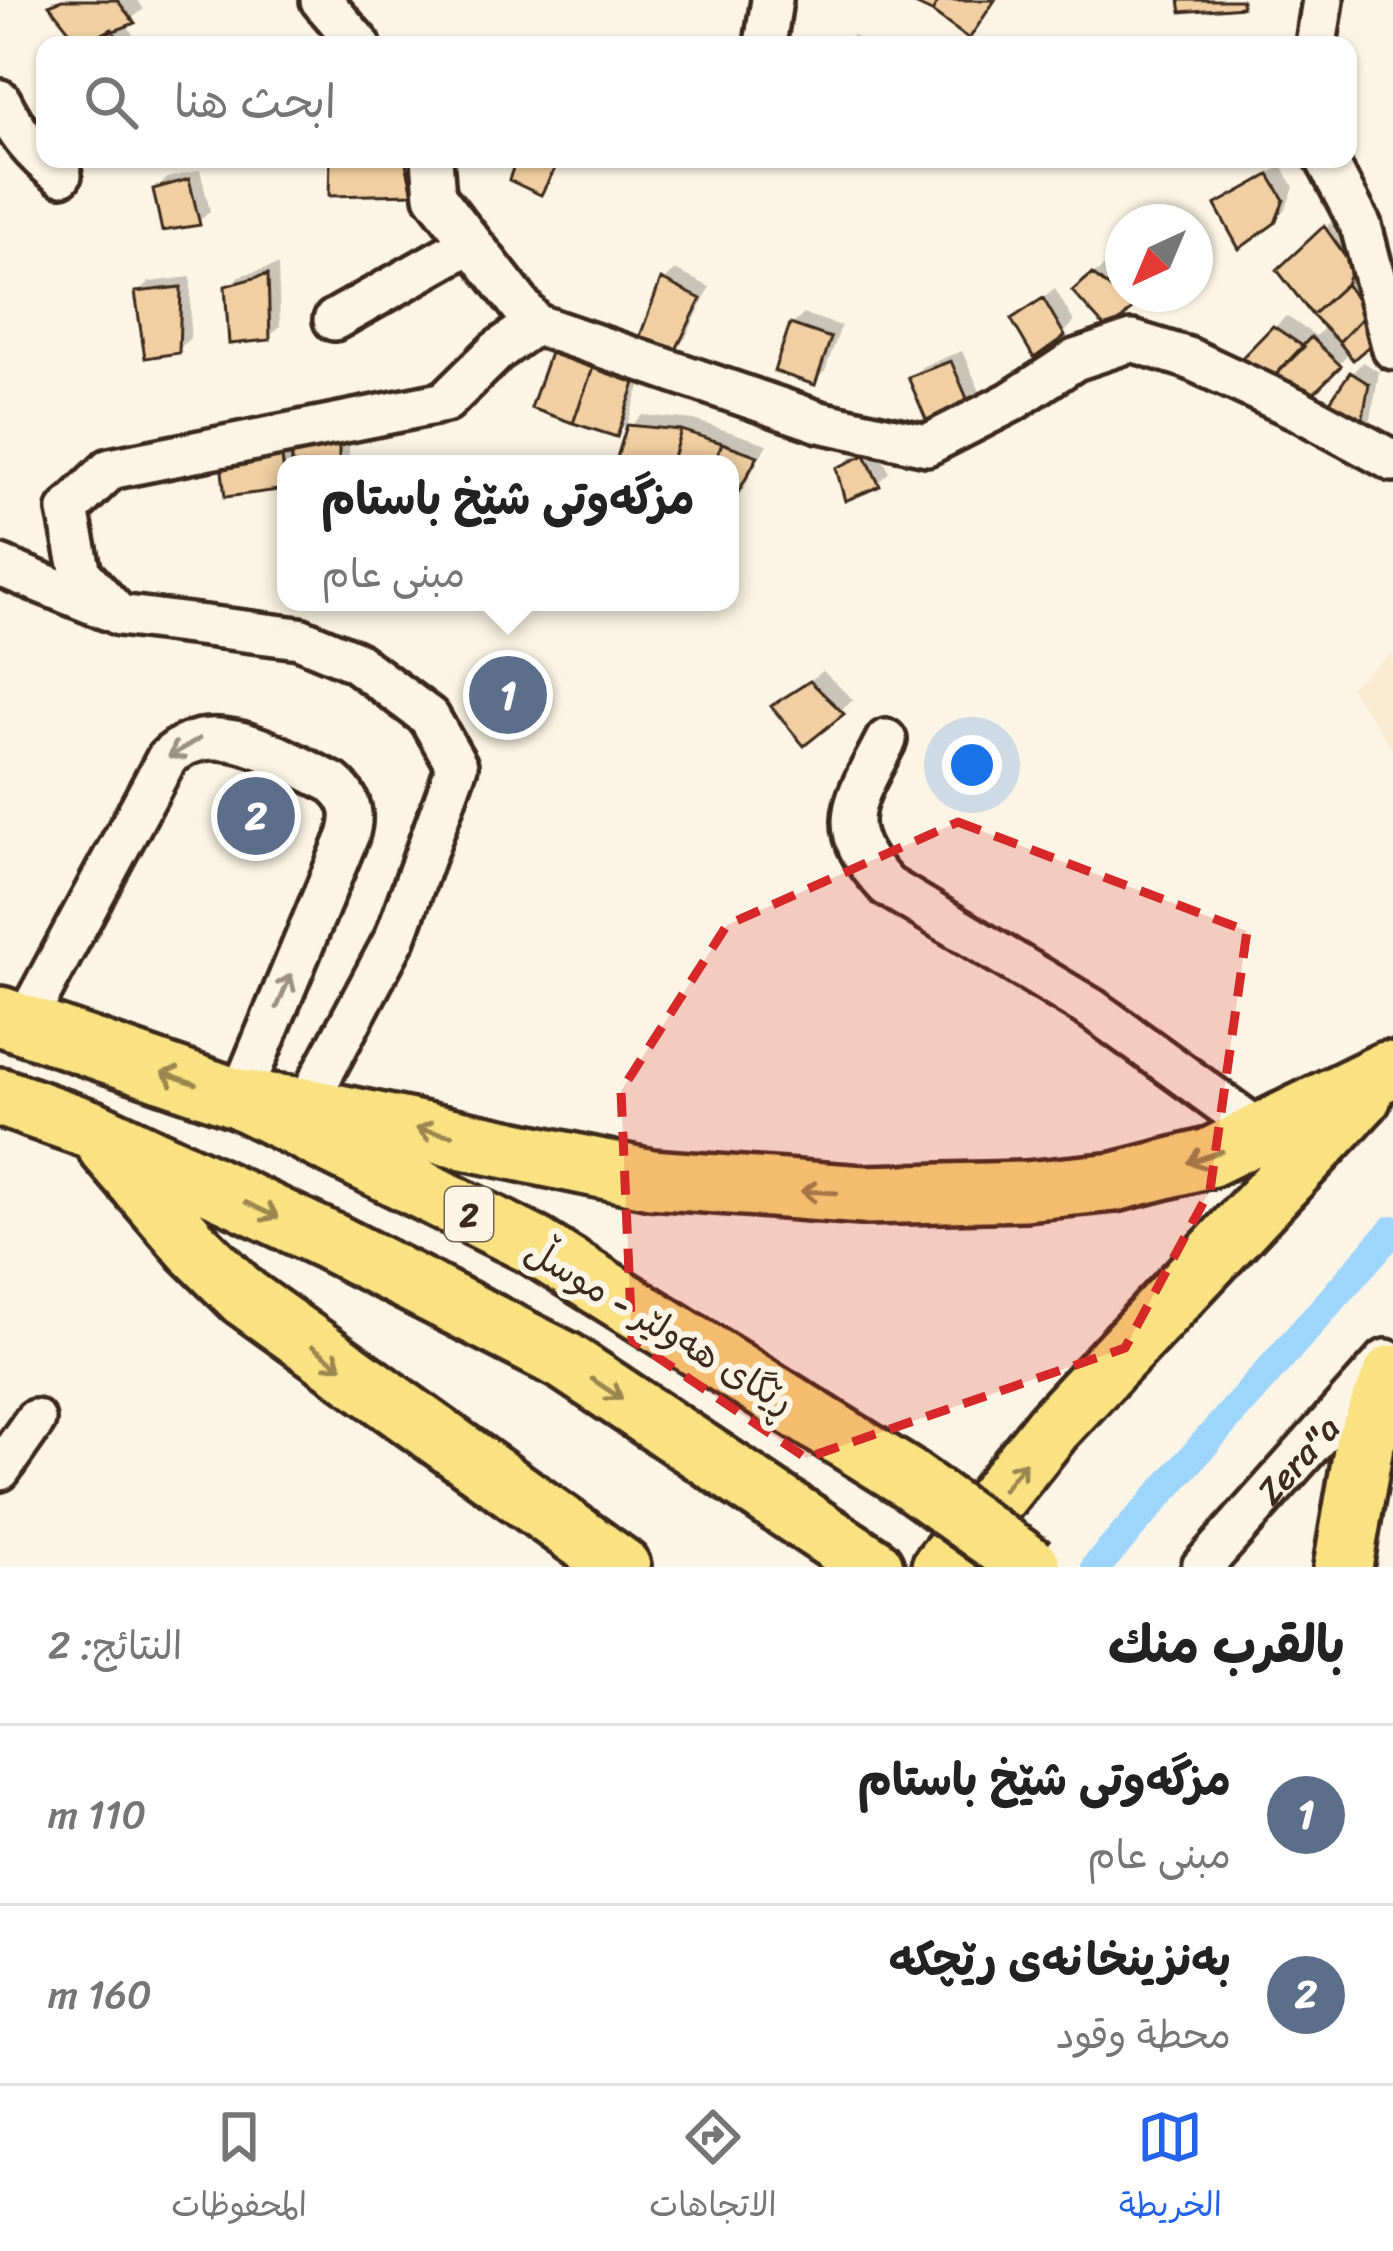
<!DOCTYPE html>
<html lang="ar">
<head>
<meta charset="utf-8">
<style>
	body { margin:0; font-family:Sriracha,"Playpen Sans Arabic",sans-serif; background:#f6f6f6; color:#222; direction:rtl }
	.compass { position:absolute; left:1105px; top:204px; width:108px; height:108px; border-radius:50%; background:#fff; box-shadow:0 3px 9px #0004; rotate:224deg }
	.you { position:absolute; left:972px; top:765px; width:42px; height:42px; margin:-30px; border:9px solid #fff; border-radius:50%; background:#1a73e8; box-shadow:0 0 0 18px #1a73e833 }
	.badge { display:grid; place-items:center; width:78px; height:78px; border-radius:50%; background:#2563eb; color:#fff; font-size:39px; font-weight:700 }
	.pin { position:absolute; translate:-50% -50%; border:6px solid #fff; box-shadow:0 3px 12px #0006 }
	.popup { position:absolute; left:277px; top:455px; width:462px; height:156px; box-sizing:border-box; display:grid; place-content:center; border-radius:24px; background:#fff; filter:drop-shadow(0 3px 9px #0005); font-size:39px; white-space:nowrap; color:#767676 }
	.popup b { font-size:45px; color:#222 }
	.popup::after { content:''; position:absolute; left:50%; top:100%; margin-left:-24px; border:24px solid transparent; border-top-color:#fff }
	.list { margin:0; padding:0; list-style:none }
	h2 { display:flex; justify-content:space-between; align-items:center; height:156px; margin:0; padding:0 48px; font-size:51px }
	h2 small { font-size:39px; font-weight:400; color:#767676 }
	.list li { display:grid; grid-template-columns:78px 1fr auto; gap:36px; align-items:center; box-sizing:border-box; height:180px; padding:0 48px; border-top:3px solid #e0e0e0 }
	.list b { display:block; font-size:45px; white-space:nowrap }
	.list p { margin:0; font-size:39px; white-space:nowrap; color:#767676 }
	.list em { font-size:39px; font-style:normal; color:#767676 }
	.icon { flex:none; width:66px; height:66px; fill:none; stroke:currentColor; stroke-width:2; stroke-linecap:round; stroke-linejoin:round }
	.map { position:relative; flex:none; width:1393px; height:1567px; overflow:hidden; direction:ltr }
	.search { position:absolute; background:#fff; box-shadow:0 3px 9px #0004; left:36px; right:36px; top:36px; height:132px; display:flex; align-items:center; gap:30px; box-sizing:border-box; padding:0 42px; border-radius:24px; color:#767676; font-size:45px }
	.sheet { height:516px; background:#fff }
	nav { display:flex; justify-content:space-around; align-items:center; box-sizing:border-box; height:168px; border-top:3px solid #e0e0e0; background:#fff; font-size:33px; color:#767676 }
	nav a { display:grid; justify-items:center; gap:6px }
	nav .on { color:#2563eb }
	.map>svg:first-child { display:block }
</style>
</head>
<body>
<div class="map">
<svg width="1393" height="1567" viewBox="0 0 1393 1567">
	<rect width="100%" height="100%" fill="#fcf5e5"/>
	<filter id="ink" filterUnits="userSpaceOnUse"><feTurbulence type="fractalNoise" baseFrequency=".00833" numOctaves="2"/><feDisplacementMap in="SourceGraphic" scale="24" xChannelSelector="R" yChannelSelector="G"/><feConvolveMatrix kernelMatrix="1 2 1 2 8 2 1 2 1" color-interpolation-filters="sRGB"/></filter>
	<g filter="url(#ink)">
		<path fill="#f9ead1" d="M1393,653v96l-44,-62z"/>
		<path fill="#0003" d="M51,0h86l7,9 -18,14 13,22h-65l6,-6z
			M853,35l16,10h-25z
			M333,159h93l3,15 -18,17z
			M1282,166l12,21 -8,21 -13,13 -55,-15 12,-11z
			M200,170l10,41 -12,11 -42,-32 11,-12z
			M1337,217l33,89 -19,46 -47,47 -63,-36 45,-47 30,20 11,-11 -46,-55z
			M278,265l2,61 -11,11 -41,-50 11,-11z
			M1106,265l17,13v16h20l-34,33 -22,-47z
			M675,270l35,17 -25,52 -12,11 -9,-69z
			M191,277l-1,61 -12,12 -40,-57 11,-11z
			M1055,289l19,33 -11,12 -49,-14z
			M804,314l37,12 -16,45 -11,11 -22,-57z
			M563,343l82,28 -17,51 -12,12 -64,-79z
			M962,351l20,45 -12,11 -59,-29 12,-12z
			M1363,362l16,10 -8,47 -11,11 -8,-57z
			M642,415l52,5 73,24 -23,43 -11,12 -3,-35h-112l12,-37z
			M349,430v34h-63l-1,22 -49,-35z
			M877,446l12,26 -11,11 -39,-14 11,-11z
			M823,671l30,29 -49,42 -29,-36z"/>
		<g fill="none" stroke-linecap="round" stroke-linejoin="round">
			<path stroke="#9ed5fd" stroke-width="30" d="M1096,1567l297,-337"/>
		</g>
		<path fill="#f1cfa2" stroke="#3b2a1e" stroke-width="3" d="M62,0h55l18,23 -55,21 -31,-39z
			M906,0h33l-7,12z
			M939,0h56l-26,39 -37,-27z
			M1179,0h63v7l-61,5z
			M112,29l10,16h-45l23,-10z
			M330,159h75l8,35 -84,2z
			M516,159h44l-19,36 -32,-15z
			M1269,175l15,25 -9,23 -36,26 -24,-44z
			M189,179l11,46 -38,6 -9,-42z
			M1324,226l29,41 -7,17 -34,31 -35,-45z
			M1123,248v32l-12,-25z
			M268,274l2,66 -41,4 -4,-58z
			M1092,274l42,33 -25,25 -37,-41z
			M661,279l40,20 -27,55 -34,-18z
			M1346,284l21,29 -28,29 -27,-27z
			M181,287l-2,66 -34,5 -10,-66z
			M1043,298l22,38 -31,22 -23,-39z
			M1367,313l14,23 -28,24 -14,-18z
			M790,324l41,14 -16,47 -41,-14z
			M1273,326l31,21 -35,35 -33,-18z
			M1311,337l30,29 -37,37 -35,-21z
			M550,353l43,15 -20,55 -42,-15z
			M951,361l21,49 -41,21 -23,-54z
			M593,368l42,15 -18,54 -44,-14z
			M1350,372l19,12 -9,50 -35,-25z
			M627,425l54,5 -10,34h-56z
			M681,430l41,13 -8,21h-43z
			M339,439v25h-47l-1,-16z
			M722,443l36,13 -25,46h-3v-38h-16z
			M281,450l5,39 -61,8 -4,-35z
			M865,455l15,31 -35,15 -9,-33z
			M810,681l34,33 -40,32 -33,-40z"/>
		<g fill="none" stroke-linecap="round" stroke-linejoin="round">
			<defs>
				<g id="minor">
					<path d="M321,0l39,45"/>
					<path d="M765,45l7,-45"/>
					<path d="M1316,45l7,-45"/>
					<path d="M0,100c16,32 32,53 61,75"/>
					<path d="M432,159l3,37 100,128"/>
					<path d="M1326,159l35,67 32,123"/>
					<path d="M334,320l135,-76"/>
					<path d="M0,566l108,44"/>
					<path d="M886,740c-32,63 -55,86 1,146l205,123 170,123"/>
					<path d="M24,1024l143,-266c48,-46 116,2 166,25 18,15 22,31 15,53l-109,263"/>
					<path d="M305,1107l90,-169 62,-172 -28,-49 -75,-56 -55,-23 -180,-23 -38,-41 -13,-64 42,-41 335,-67 52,-51 38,-27 285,98 107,23 84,-43 64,-42 57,-19 56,17 109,51 96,52"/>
					<path d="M0,1470l35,-50"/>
					<path id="s1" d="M1202,1567l184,-207"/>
				</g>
				<path id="highway" d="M0,1016l239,83 296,147 371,231
					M0,1097l93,33 236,111 236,120 309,206
					M239,1099l66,8 346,72 212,16 162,-4 90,-9 94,-24 177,-87
					M107,1147l87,101 50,49 377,270
					M941,1567l112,-140 309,-330
					M1343,1567l21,-122 29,-71"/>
			</defs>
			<use href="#minor" stroke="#3b2a1e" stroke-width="48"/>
			<use href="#highway" stroke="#3b2a1e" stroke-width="66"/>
			<use href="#minor" stroke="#fcf5e5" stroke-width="39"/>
			<use href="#highway" stroke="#fae181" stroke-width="57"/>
			<defs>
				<path id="highway-bridge" d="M906,1477l126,90"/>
			</defs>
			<use href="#highway-bridge" stroke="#3b2a1e" stroke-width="66" stroke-linecap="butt"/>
			<use href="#highway-bridge" stroke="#fae181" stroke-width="57"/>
		</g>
		<defs><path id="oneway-shaft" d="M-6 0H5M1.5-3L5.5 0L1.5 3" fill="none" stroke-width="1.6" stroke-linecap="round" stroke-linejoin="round" transform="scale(3)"/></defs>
		<g stroke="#9c9082">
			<use href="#oneway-shaft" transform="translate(184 748) rotate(149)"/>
			<use href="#oneway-shaft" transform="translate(284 991) rotate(-67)"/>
		</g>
		<g stroke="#9a8650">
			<use href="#oneway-shaft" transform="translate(179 1078) rotate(-161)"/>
			<use href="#oneway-shaft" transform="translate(434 1132) rotate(-169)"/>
			<use href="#oneway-shaft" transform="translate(1205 1157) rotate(161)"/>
			<use href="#oneway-shaft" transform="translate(819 1192) rotate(-177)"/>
			<use href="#oneway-shaft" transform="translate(262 1210) rotate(25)"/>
			<use href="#oneway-shaft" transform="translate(327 1357) rotate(36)"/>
			<use href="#oneway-shaft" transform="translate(607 1389) rotate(34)"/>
			<use href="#oneway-shaft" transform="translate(1014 1476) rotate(-52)"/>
		</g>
	</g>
	<path fill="#d62828" fill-opacity="0.2" stroke="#d62828" stroke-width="9" stroke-dasharray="24 15" stroke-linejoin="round" d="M958,822l289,109 -37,259 -85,158 -319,110 -174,-118 -11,-249 106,-166z"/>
	<g text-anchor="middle" stroke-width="12" stroke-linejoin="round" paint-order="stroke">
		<rect fill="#fcf5e5" stroke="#75675a" stroke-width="3" x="445" y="1187" width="48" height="54" rx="9"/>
		<g font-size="33" font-weight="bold" fill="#3b2a1e">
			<text x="469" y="1226">2</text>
		</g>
		<g font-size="36" fill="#3b2a1e" stroke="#fcf5e5">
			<text transform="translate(660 1325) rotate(31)" y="13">ڕێگای هەولێر - موسڵ</text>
			<text dy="13" stroke="none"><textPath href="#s1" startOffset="144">Zera"a</textPath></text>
		</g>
	</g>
</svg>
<svg class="compass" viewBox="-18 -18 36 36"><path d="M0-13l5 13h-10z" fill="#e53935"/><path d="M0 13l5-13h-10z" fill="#767676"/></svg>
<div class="you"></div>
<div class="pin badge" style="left:508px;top:695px;background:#5c6f8a">1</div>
<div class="popup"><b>مزگەوتی شێخ باستام</b>مبنى عام</div>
<div class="pin badge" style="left:256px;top:816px;background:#5c6f8a">2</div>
<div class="search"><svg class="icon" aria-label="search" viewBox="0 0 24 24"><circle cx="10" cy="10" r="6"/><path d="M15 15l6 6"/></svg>ابحث هنا</div>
</div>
<section class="sheet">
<h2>بالقرب منك<small>النتائج: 2</small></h2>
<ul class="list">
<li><span class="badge" style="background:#5c6f8a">1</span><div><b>مزگەوتی شێخ باستام</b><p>مبنى عام</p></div><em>110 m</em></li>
<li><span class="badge" style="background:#5c6f8a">2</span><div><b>بەنزینخانەی رێچکە</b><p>محطة وقود</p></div><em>160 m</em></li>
</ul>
</section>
<nav>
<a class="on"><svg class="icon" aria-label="map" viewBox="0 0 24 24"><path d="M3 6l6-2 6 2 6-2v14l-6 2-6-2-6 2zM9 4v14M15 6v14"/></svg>الخريطة</a>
<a><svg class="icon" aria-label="directions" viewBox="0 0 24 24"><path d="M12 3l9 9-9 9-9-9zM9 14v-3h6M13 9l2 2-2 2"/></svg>الاتجاهات</a>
<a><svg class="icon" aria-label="saved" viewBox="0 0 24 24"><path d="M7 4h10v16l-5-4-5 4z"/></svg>المحفوظات</a>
</nav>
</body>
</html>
